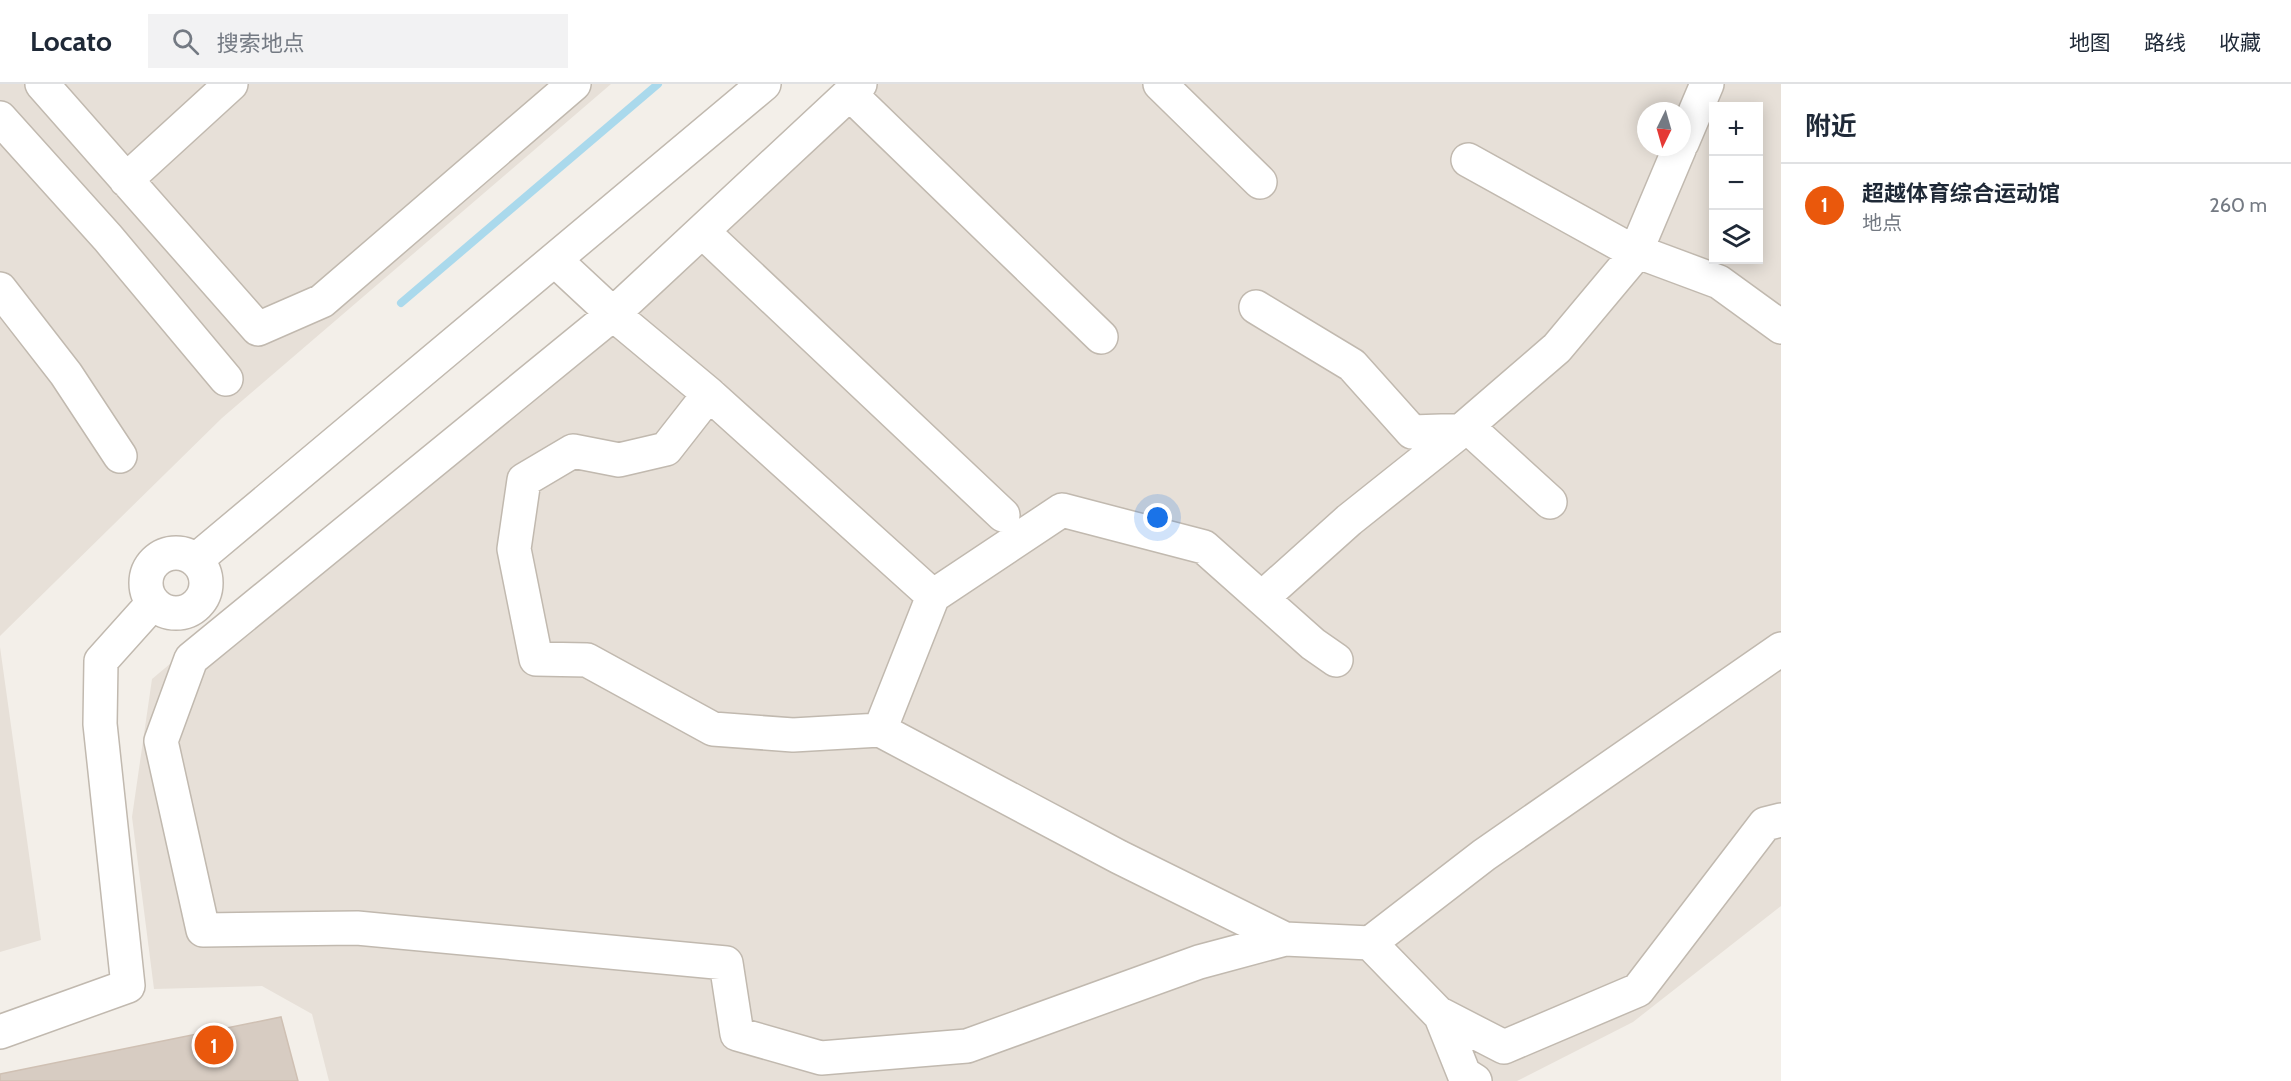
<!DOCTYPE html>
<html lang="zh">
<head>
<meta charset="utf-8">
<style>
	body { margin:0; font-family:Cabin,"Noto Sans SC",sans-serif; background:#f2f2f3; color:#1f2937 }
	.controls { position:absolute; right:18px; top:18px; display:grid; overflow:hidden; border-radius:0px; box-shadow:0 3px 15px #0003 }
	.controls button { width:54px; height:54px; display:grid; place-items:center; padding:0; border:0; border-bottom:2px solid #e0e1e3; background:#fff; color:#1f2937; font:30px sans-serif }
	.compass { position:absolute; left:1637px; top:18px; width:54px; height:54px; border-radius:50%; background:#fff; box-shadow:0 3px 15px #0003; rotate:185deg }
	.you { position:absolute; left:1158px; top:434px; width:21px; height:21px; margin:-15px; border:4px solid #fff; border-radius:50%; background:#1a73e8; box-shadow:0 0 0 9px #1a73e833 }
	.badge { display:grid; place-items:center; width:39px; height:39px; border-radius:50%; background:#ea580c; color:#fff; font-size:20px; font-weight:700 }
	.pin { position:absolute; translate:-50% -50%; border:3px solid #fff; box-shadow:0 2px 6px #0006 }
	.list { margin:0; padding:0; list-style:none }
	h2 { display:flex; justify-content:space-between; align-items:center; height:78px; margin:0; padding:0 24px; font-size:26px }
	h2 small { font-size:20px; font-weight:400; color:#747a83 }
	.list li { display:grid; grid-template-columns:39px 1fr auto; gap:18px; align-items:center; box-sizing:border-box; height:84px; padding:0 24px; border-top:2px solid #e0e1e3 }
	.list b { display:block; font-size:22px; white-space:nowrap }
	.list p { margin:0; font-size:20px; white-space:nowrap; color:#747a83 }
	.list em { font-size:20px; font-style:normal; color:#747a83 }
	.icon { flex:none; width:33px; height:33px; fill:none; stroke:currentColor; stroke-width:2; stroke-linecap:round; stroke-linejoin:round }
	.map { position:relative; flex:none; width:1781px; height:997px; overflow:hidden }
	header { display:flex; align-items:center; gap:36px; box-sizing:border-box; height:84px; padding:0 30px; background:#fff; border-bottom:2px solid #e0e1e3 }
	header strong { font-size:28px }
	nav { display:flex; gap:33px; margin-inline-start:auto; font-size:21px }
	.search { width:420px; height:54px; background:#f2f2f3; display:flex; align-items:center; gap:15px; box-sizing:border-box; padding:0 21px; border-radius:0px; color:#747a83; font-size:22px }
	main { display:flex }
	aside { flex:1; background:#fff }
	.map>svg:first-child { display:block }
</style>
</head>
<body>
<header>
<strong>Locato</strong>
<div class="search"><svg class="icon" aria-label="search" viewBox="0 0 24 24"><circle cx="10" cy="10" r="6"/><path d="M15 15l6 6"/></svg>搜索地点</div>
<nav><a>地图</a><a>路线</a><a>收藏</a></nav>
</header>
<main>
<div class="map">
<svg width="1781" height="997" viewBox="0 0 1781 997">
	<rect width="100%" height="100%" fill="#f3efe9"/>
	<path fill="#e7e0d8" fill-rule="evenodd" d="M0,0h611l-389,334 -222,218z
		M841,0h940v822l-148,116 -116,59h-1188l-17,-67 -50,-28 -108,3 -22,-172 20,-138 423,-355zM1714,22h44v154h-44zM1646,27h36v36h-36z
		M0,563l41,293 -41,12z"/>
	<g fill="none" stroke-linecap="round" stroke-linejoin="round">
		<path stroke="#aad9ec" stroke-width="8" d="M401,219l257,-219"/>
	</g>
	<path fill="#d7ccc2" stroke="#cfc0b3" stroke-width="1.5" d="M281,933l17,64h-298v-7z"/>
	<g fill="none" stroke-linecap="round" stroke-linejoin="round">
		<defs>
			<path id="minor" d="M42,0l216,245 64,-28 252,-217
				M860,0l-247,230 -422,345 -30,82 42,189 154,-2 369,35 11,71 84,24 146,-12 232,-84 86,-23 85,4 114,-88 297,-206
				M1160,0l100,98
				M850,10l251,243
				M0,34l108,120 118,141
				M1682,59l25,-59
				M1468,76l157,87 94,35 62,45
				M126,96l105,-96
				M702,147l301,284
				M555,176l58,54 96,80 224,202 -53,134 -87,5 -80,-6 -126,-69 -51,-1 -22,-110 10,-69 49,-29 46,9 47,-11 43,-55
				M0,205l66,85 54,82
				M1256,223l96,58 60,67 59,-2 79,72
				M146 499a30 30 0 1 1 60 0a30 30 0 1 1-60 0Z
				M933,512l129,-86 142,37 109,97 23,16
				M1262,514l87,-78 113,-90 95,-82 77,-92 46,-109
				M880,646l239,127 166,82
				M1370,859l68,70 66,34 134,-57 127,-166 16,-4
				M1440,930l24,60 11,7
				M0,948l128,-46 -28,-262 1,-63 52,-58"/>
			<path id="tertiary" d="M196,476l568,-476"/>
		</defs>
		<use href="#minor" stroke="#c1b9af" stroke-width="36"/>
		<use href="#tertiary" stroke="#c1b9af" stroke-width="36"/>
		<use href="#minor" stroke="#fff" stroke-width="33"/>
		<use href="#tertiary" stroke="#fff" stroke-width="33"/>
	</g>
</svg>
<div class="controls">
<button>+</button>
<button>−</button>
<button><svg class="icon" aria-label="layers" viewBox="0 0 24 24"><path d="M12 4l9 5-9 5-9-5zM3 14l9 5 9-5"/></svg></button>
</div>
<svg class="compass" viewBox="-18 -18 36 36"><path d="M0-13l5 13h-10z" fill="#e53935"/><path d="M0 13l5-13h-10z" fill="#747a83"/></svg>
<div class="you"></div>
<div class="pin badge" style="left:214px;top:961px">1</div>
</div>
<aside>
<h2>附近<small></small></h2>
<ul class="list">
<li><span class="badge">1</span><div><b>超越体育综合运动馆</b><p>地点</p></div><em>260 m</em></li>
</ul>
</aside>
</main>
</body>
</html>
